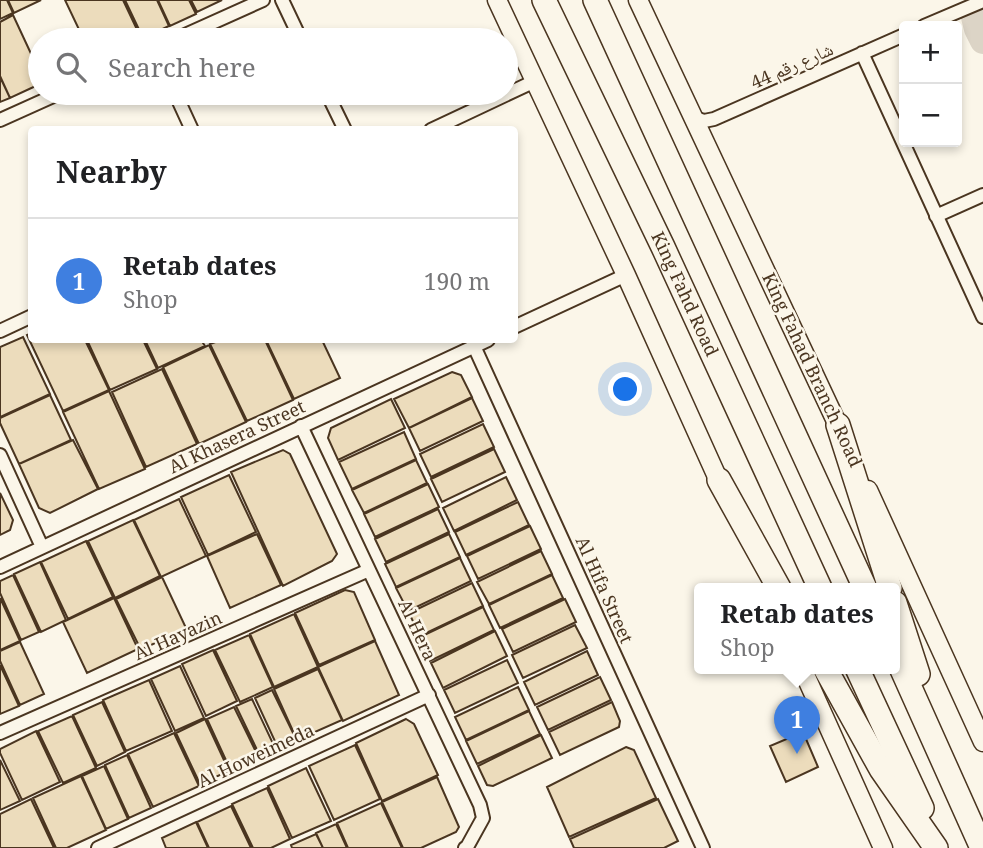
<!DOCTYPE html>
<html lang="en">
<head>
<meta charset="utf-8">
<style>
	body { margin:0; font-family:"Noto Serif","Noto Naskh Arabic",serif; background:#f6f6f6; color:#202124 }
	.controls { position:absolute; right:21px; top:21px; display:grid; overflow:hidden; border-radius:7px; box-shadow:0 4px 10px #0003 }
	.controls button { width:63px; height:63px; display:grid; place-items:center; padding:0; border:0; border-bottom:2px solid #e0e0e0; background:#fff; color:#202124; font:35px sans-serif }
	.you { position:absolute; left:626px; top:390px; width:24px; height:24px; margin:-18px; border:5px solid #fff; border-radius:50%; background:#1a73e8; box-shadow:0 0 0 10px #1a73e833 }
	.badge { display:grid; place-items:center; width:46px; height:46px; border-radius:50%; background:#7c3aed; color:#fff; font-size:23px; font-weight:700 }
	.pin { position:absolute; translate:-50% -58px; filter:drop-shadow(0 2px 4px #0008) }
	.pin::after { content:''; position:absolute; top:37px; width:24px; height:21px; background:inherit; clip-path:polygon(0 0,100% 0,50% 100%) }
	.popup { position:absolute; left:694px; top:583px; width:206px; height:91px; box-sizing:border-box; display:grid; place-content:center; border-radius:7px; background:#fff; filter:drop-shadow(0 2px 5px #0005); font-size:23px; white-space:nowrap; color:#757577 }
	.popup b { font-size:26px; color:#202124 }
	.popup::after { content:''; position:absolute; left:50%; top:100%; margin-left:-14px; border:14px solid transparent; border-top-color:#fff }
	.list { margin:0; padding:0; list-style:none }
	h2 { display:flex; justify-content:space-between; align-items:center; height:91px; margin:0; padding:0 28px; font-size:30px }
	h2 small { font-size:23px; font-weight:400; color:#757577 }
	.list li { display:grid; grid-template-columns:46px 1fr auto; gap:21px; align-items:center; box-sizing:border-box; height:126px; padding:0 28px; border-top:2px solid #e0e0e0 }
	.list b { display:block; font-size:26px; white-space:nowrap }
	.list p { margin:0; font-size:23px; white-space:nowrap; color:#757577 }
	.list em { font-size:23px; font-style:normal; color:#757577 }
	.icon { flex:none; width:38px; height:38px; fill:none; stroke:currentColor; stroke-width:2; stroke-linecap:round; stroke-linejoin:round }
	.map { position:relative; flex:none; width:983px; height:848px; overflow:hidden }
	.search { position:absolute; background:#fff; box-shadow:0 4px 10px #0003; left:28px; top:28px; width:490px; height:77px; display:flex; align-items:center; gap:18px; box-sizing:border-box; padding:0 24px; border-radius:38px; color:#757577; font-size:26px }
	.panel { position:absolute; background:#fff; box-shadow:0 4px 10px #0003; left:28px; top:126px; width:490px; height:217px; border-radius:7px }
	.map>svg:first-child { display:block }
</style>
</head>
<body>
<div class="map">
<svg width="983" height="848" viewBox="0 0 983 848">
	<rect width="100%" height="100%" fill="#fbf6e9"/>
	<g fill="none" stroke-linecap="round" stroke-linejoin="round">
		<path stroke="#dcd4c6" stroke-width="26" d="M974,17l3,12 6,12"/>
	</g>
	<path fill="#ecdcbc" stroke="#4a3520" stroke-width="2" d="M0,0h7l6,13 -13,6z
		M8,0h33l-27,13z
		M65,0h58l18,38 -6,2h-51z
		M125,0h32l12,26 -26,12z
		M158,0h31l7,14 -26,12z
		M191,0h31l-25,12z
		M13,15l27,58v11l-30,14 -10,-22v-54z
		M0,77l10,21 -10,4z
		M32,333v7h53l24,50 -46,21 -36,-76z
		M23,337l27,57 -50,23v-70z
		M87,340h56l14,29 -47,21z
		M145,340h56l4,6 -47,22z
		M221,340h44l28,60 -46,21 -37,-77z
		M266,340h56l18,38 -46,21z
		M209,345l37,77 -47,22 -36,-77z
		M162,369l35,75 -51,23 -34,-75z
		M452,372l9,3 11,22 -63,31 -15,-29z
		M109,391l36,78 -46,20 -36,-77z
		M50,395l21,45 -52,24 -19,-41v-5z
		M472,398l11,23 -63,30 -11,-23z
		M391,399l14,29 -67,32 -10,-22 3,-10z
		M483,424l11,23 -63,30 -11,-23z
		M404,432l12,27 -64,30 -13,-27z
		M73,440l25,49 -48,24 -11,-5 -20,-44z
		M494,449l11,23 -63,30 -11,-23z
		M283,450l7,4 47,100 -5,7 -49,25 -52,-114z
		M416,460l11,23 -63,30 -12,-23z
		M229,475l27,57 -48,23 -27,-58z
		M506,477l11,23 -63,31 -11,-23z
		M428,484l11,23 -64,30 -11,-23z
		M0,493l13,27 -3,10 -10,5z
		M179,499l27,57 -45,21 -27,-57z
		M518,502l11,23 -63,30 -11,-23z
		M438,509l11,23 -63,30 -11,-23z
		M133,520l27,56 -45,22 -27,-57z
		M530,526l11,23 -63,30 -11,-23z
		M257,534l24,51 -51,23 -23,-52z
		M449,534l11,23 -64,30 -11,-23z
		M86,541l27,56 -45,22 -27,-57z
		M541,551l11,23 -63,30 -12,-22z
		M460,558l11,23 -63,30 -12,-23z
		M40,562l26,58 -25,12 -27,-58z
		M13,575l26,57 -18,8 -21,-47v-12z
		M552,575l11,23 -63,30 -11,-23z
		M162,577l24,51 -45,22 -25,-51z
		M472,583l11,23 -63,30 -11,-23z
		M345,590l9,2 21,48 -56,25 -24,-52z
		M0,598l20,43 -20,9z
		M114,598l24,51 -51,24 -24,-51z
		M565,599l11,23 -63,30 -11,-23z
		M483,607l11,23 -64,31 -10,-24z
		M294,614l24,53 -44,20 -24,-53z
		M575,625l12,23 -64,30 -11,-23z
		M495,631l12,25 -64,32 -12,-25z
		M249,635l24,52 -33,15 -25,-52z
		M375,641l24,54 -56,26 -25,-54z
		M20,642l24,52 -24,11 -20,-44v-10z
		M213,650l24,51 -31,15 -24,-52z
		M587,651l11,24 -63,30 -11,-23z
		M507,660l11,23 -63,30 -11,-23z
		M0,665l19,41 -19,8z
		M180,666l24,52 -29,13 -24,-52z
		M318,669l24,51 -45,20 -23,-51z
		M600,677l11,23 -63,30 -11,-23z
		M149,680l23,51 -46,20 -23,-51z
		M518,687l11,23 -63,30 -11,-23z
		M272,690l25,51 -18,9 -24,-52z
		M252,699l24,51 -15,8 -25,-52z
		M102,702l23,50 -28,14 -24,-51z
		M612,702l8,19 -1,6 -59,28 -11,-23z
		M234,707l25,51 -28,13 -24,-52z
		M529,711l11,23 -63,30 -11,-23z
		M72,716l24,52 -33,15 -25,-52z
		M205,719l24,52 -29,13 -24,-51z
		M406,719l8,5 24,51 -56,26 -26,-58z
		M36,731l24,51 -38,18 -22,-47v-4z
		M803,732l15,35 -32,15 -16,-36z
		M174,733l25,53 -46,21 -25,-53z
		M541,735l11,23 -59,28 -6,-1 -9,-19z
		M355,745l25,54 -46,21 -25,-54z
		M626,747l8,3 22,48 -87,39 -22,-50z
		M127,755l24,53 -22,10 -24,-53z
		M0,760l20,41 -20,9z
		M104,766l24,53 -22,10 -24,-53z
		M306,768l25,53 -39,17 -24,-52z
		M81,776l25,54 -39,18h-11l-23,-50z
		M437,777l22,50 -3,5 -35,16h-18l-21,-46z
		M267,788l23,51 -19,9h-18l-21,-44z
		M31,799l23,49h-54v-34z
		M658,799l20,42 -14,7h-90l-4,-9z
		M381,803l21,45h-54l-11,-25z
		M231,806l20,42h-42l-12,-26z
		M196,822l12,26h-42l-4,-10z
		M336,824l11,24h-24l-7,-15z
		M316,834l7,14h-31l-1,-3z"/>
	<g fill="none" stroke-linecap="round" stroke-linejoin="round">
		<defs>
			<path id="minor" d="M282,0l19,40
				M924,26l59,-25
				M174,40l89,-40
				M862,53l121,264
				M175,93l17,37
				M327,93l18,37
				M692,117l12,4 10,-2 190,-84
				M0,120l60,-27
				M431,130l104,-49
				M936,216l47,-21
				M514,327l112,-52
				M0,331l32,-15
				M474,346l229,502
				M301,426l179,379 3,13 -16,29 -2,1
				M0,455l42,92
				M0,567l488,-227
				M0,733l369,-163
				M98,848l331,-153"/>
			<path id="secondary" d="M497,0l129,275 97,215
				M638,0l205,436
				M868,490l115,252
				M802,668l81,180"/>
			<g id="motorway">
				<path id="s1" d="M544,0l119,247 157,341"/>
				<path d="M595,0l270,588"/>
				<path d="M838,425l52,163"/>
				<path d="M719,480l60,108"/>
				<path d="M895,603l23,71"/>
				<path d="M895,654l87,194"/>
				<path d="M825,668l56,101 55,79"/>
				<path d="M857,668l65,140"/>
			</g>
		</defs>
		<use href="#minor" stroke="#4a3520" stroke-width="16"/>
		<use href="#secondary" stroke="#4a3520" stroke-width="21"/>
		<use href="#motorway" stroke="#4a3520" stroke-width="26"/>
		<use href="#minor" stroke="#fbf6e9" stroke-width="12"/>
		<use href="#secondary" stroke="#fbf6e9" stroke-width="18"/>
		<use href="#motorway" stroke="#fbf6e9" stroke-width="23"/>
	</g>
	<g text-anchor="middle" stroke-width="5" stroke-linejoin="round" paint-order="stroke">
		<g font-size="18" fill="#4a3520" stroke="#fbf6e9">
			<text transform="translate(792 66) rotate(-24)" y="6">شارع رقم 44</text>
			<text dy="6" stroke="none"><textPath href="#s1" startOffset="326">King Fahd Road</textPath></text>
			<text transform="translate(812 370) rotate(65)" y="6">King Fahad Branch Road</text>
			<text transform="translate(237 437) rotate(-25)" y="6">Al Khasera Street</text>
			<text transform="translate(604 590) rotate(66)" y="6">Al Hifa Street</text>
			<text transform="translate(417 630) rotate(65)" y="6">Al Hera</text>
			<text transform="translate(178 636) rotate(-24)" y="6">Al Hayazin</text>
			<text transform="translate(256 756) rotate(-25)" y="6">Al Howeimeda</text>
		</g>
	</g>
</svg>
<div class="controls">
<button>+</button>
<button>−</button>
</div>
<div class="you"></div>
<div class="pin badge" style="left:797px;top:754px;background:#3f7fe0">1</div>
<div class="popup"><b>Retab dates</b>Shop</div>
<div class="search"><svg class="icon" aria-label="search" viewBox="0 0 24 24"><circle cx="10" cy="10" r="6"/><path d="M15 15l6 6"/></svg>Search here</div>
<section class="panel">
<h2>Nearby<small></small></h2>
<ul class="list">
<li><span class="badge" style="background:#3f7fe0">1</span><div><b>Retab dates</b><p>Shop</p></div><em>190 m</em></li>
</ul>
</section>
</div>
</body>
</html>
